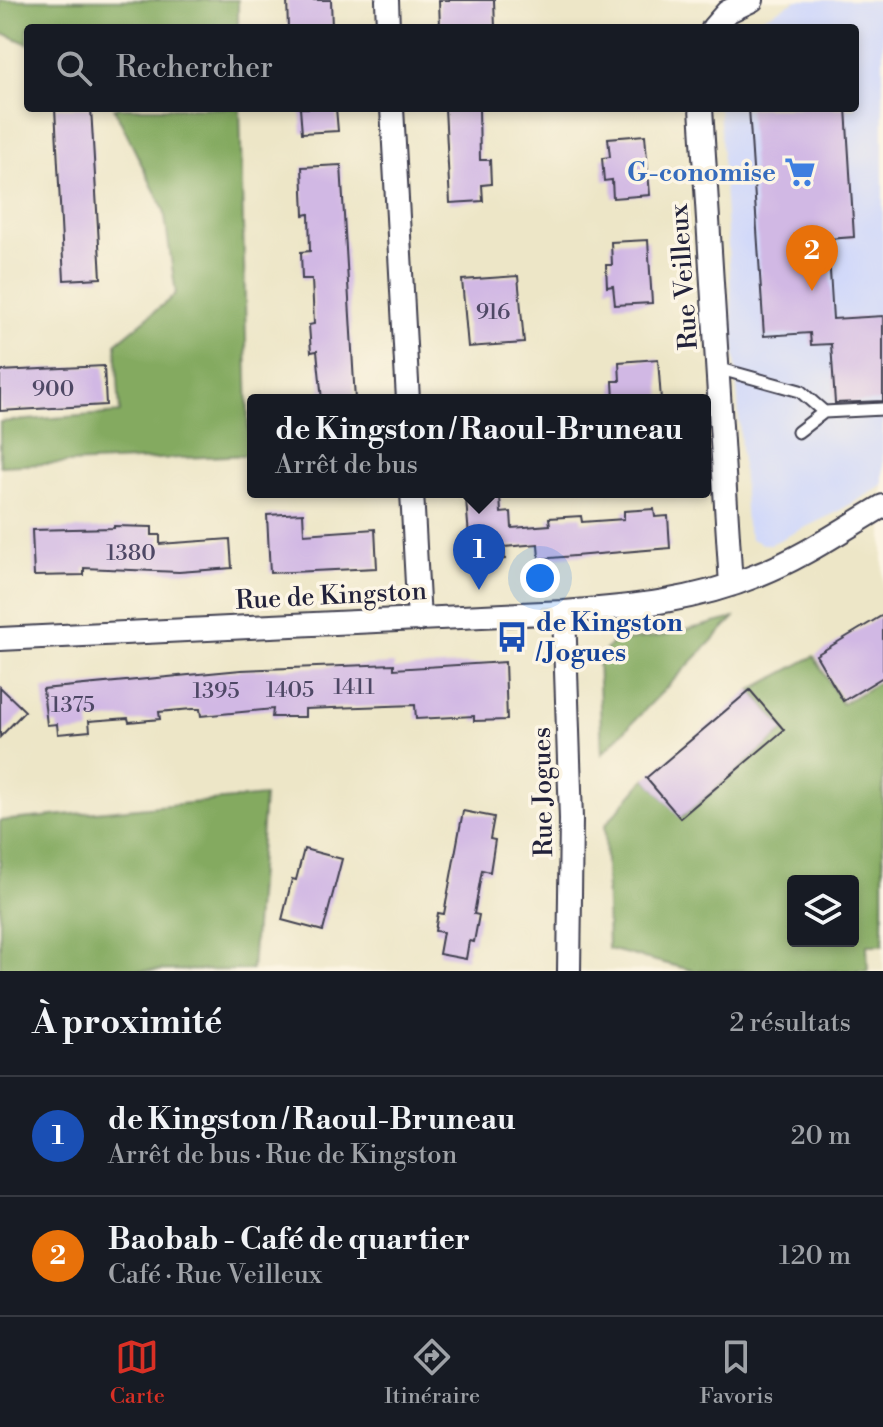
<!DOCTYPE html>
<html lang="fr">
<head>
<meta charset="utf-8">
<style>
	body { margin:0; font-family:"Libre Bodoni",serif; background:#20242c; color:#f1f3f6 }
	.controls { position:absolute; right:24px; bottom:24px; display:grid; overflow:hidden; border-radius:8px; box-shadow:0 4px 12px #0003 }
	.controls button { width:72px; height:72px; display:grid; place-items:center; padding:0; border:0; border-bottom:2px solid #363941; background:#171b24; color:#f1f3f6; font:40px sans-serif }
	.you { position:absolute; left:540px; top:578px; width:28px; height:28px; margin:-20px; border:6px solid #fff; border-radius:50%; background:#1a73e8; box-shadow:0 0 0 12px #1a73e833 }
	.badge { display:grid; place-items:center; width:52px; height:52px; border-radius:50%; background:#d93025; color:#fff; font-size:26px; font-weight:700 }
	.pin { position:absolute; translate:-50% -66px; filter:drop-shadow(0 2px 4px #0008) }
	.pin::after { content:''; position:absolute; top:42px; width:28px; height:24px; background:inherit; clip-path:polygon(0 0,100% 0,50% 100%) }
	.popup { position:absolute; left:247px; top:394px; width:464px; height:104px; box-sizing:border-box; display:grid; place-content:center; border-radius:8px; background:#171b24; filter:drop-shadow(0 2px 6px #0005); font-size:26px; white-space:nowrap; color:#9ea1a6 }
	.popup b { font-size:30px; color:#f1f3f6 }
	.popup::after { content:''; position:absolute; left:50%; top:100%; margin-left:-16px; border:16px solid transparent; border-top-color:#171b24 }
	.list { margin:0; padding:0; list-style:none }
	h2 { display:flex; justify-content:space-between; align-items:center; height:104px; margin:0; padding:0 32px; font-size:34px }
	h2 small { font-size:26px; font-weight:400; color:#9ea1a6 }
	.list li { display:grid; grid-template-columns:52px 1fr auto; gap:24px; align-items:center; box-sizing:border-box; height:120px; padding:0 32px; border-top:2px solid #363941 }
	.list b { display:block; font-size:30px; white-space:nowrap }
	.list p { margin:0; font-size:26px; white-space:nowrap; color:#9ea1a6 }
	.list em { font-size:26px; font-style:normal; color:#9ea1a6 }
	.icon { flex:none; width:44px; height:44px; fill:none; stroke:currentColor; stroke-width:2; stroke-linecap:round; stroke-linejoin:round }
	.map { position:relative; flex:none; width:883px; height:971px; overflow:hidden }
	.search { position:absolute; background:#171b24; box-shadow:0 4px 12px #0003; left:24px; right:24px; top:24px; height:88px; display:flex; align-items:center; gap:20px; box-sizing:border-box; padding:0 28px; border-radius:8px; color:#9ea1a6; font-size:30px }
	.sheet { height:344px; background:#171b24 }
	nav { display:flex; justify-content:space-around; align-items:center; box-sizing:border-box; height:112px; border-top:2px solid #363941; background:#171b24; font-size:22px; color:#9ea1a6 }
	nav a { display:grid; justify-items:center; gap:4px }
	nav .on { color:#d93025 }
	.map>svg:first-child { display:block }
</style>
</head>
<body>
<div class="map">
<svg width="883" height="971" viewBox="0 0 883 971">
	<rect width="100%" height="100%" fill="#fcf5e5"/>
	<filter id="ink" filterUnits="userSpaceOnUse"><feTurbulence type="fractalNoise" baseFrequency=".0125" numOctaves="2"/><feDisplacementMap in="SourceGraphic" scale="16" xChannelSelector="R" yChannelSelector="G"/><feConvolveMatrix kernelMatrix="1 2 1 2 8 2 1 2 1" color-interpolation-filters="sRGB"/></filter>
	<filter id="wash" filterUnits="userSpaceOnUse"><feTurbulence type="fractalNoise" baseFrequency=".006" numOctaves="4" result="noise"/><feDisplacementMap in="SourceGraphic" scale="32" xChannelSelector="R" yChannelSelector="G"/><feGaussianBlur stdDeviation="1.8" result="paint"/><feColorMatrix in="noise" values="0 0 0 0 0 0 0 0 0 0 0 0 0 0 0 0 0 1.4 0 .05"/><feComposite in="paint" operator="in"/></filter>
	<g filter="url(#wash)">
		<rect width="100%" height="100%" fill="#ede6c7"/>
		<path fill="#d2d9f9" d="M797,0h86v486l-50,28 -62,30h-9l-11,-5 -5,-14 -27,-417h136v-80h-113z"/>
		<path fill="#84aa60" stroke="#53664e" stroke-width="2" fill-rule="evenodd" d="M0,0h238v28h-210v16l-20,-9 -8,-1z
			M114,108h126l9,347 -249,11v-44l120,-9 -4,-70 60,-49 -12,-84z
			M734,618l-132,136 -4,-95 15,-17 49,-6z
			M814,656l28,48 41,-24v265h-16l1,26h-173l-87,-22 -3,-124 41,-47 35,40 104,-88 -34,-40zM793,881h60v60h-60z
			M264,796l-12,174 -252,1v-150z"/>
		<g id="blocks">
			<path fill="#d1b8e4" d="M287,0h44l1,28h-44z
				M439,0h55l1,28h-55z
				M55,108h36l10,170 -37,2z
				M300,108h36l2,23 -36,2z
				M445,108h34l1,52h10l1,24 -9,1 1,16 -33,2z
				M749,108h97l8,129 -26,2 5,80 50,-3v85l-48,2 -4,-59 -20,1 -1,-12 -46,3z
				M645,135l5,60 -37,3 -1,-18 -8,1 -2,-23 8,-1 -2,-19z
				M341,165l14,235h-33l-5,-49 -6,1 -2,-27 5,-1 -2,-45h-10l-1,-27 9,-1 -1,-37 -5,1 -2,-48z
				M648,240l4,63 -37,2 -2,-19 -6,1 -1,-22h6l-1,-23z
				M518,276l6,67 -56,4 -6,-67z
				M658,359l3,41h-47l-1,-19h7l-1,-19z
				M104,366l2,39 -106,6v-40z
				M500,496l1,17 10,-1 1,16 38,-3 -1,-7 32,-2 1,6 42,-3v-8l30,-2 1,8 13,-1 2,32 -131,11 -1,-15 -34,3 1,12 -34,3 -5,-63z
				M303,513l1,21 71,-5 2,39 -107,5 -3,-58z
				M114,526l38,1v8h8v9l70,-5 2,29 -53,4 -95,-4v7l-50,1 -2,-46 82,-2z
				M883,615v62l-40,24 -27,-46z
				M505,662l2,58 -33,1v-5l-58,3 -1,-14 -110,4v8h-33l1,-8 -72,7 -1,-7h-8l-33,3 1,7 -31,3 -1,-4 -39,3 1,10 -32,3 -1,-10 -10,1 -4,-36 198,-19 153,-6v5z
				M0,687l25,24 -25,26z
				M750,690l34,40 -104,88 -34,-40z
				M463,811l31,6 -4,22 5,1 -5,32 -8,-2 -8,44 5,1 -5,27 -5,-1 -3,18 -27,-5 4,-22 -8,-1 3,-18 6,1z
				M304,849l38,10 -19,72 -41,-11 10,-41 4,1z"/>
		</g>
	</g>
	<g filter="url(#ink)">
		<use href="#blocks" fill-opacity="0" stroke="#403f50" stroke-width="2"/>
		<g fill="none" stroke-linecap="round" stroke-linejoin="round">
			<defs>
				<path id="lane" d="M717,368l83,23 24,21
					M798,432l26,-20 59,-3"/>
				<path id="street" d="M387,0l1,28
					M713,28l14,-16 25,-12
					M392,108l16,292
					M701,108l30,477
					M412,492l7,128
					M564,612l7,207 -2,152
					M0,639l564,-27c67,-5 131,-11 194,-37 44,-17 84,-45 125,-69"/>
			</defs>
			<use href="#lane" stroke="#403f50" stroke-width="15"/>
			<use href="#street" stroke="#403f50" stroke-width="26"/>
			<use href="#lane" stroke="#fff" stroke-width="11"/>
			<use href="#street" stroke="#fff" stroke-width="22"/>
		</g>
	</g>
	<defs>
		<symbol id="supermarket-bare" viewBox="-9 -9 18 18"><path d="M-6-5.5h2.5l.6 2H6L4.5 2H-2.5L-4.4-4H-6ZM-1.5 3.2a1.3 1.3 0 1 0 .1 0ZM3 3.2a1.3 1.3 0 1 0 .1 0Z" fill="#3f7fe0" stroke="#fcf5e5" stroke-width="2.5" paint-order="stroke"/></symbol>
		<symbol id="bus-bare" viewBox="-9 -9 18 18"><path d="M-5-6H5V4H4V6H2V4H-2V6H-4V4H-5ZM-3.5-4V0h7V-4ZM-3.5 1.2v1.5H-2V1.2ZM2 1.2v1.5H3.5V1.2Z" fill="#1a4fb4" stroke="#fcf5e5" stroke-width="2.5" paint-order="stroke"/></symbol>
	</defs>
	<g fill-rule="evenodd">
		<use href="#supermarket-bare" x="778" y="150" width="44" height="44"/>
		<use href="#bus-bare" x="490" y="615" width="44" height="44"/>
	</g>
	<g text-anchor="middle" stroke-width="7" stroke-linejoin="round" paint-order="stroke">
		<g font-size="22" fill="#4e4865">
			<text x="493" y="319">916</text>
			<text x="53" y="396">900</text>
			<text x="131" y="560">1380</text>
			<text x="354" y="694">1411</text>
			<text x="290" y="697">1405</text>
			<text x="216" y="698">1395</text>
			<text x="73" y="712">1375</text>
		</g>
		<g font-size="26" font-weight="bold" fill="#366cbe" stroke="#fcf5e5" text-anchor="end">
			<text x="776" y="181">G-conomise</text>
		</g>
		<g font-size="26" fill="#22223b" stroke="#fcf5e5">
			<text transform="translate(683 277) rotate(-94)" y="9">Rue Veilleux</text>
			<text transform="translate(331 595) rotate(-3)" y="9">Rue de Kingston</text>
			<text transform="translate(542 792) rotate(-91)" y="9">Rue Jogues</text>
		</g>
		<g font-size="26" font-weight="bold" fill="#164399" stroke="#fcf5e5" text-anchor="start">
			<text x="536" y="631">de Kingston<tspan x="536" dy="30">/ Jogues</tspan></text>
		</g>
	</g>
</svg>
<div class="controls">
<button><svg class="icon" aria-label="layers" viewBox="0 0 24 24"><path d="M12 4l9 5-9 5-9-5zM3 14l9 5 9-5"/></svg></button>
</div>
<div class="you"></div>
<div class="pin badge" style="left:479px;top:590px;background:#1a4fb4">1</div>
<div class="popup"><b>de Kingston / Raoul-Bruneau</b>Arrêt de bus</div>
<div class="pin badge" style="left:812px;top:291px;background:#e8710a">2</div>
<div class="search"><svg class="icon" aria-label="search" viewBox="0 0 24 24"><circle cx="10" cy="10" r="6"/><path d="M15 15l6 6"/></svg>Rechercher</div>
</div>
<section class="sheet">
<h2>À proximité<small>2 résultats</small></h2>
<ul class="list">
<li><span class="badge" style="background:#1a4fb4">1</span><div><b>de Kingston / Raoul-Bruneau</b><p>Arrêt de bus · Rue de Kingston</p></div><em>20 m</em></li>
<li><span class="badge" style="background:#e8710a">2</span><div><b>Baobab - Café de quartier</b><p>Café · Rue Veilleux</p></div><em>120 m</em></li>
</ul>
</section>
<nav>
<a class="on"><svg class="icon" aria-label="map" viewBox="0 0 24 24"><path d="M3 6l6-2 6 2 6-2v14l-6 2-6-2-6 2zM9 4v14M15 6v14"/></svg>Carte</a>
<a><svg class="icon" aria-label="directions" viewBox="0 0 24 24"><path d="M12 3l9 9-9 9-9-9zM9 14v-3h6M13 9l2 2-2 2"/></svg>Itinéraire</a>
<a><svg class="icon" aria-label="saved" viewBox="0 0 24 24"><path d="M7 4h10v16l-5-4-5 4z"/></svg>Favoris</a>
</nav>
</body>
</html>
